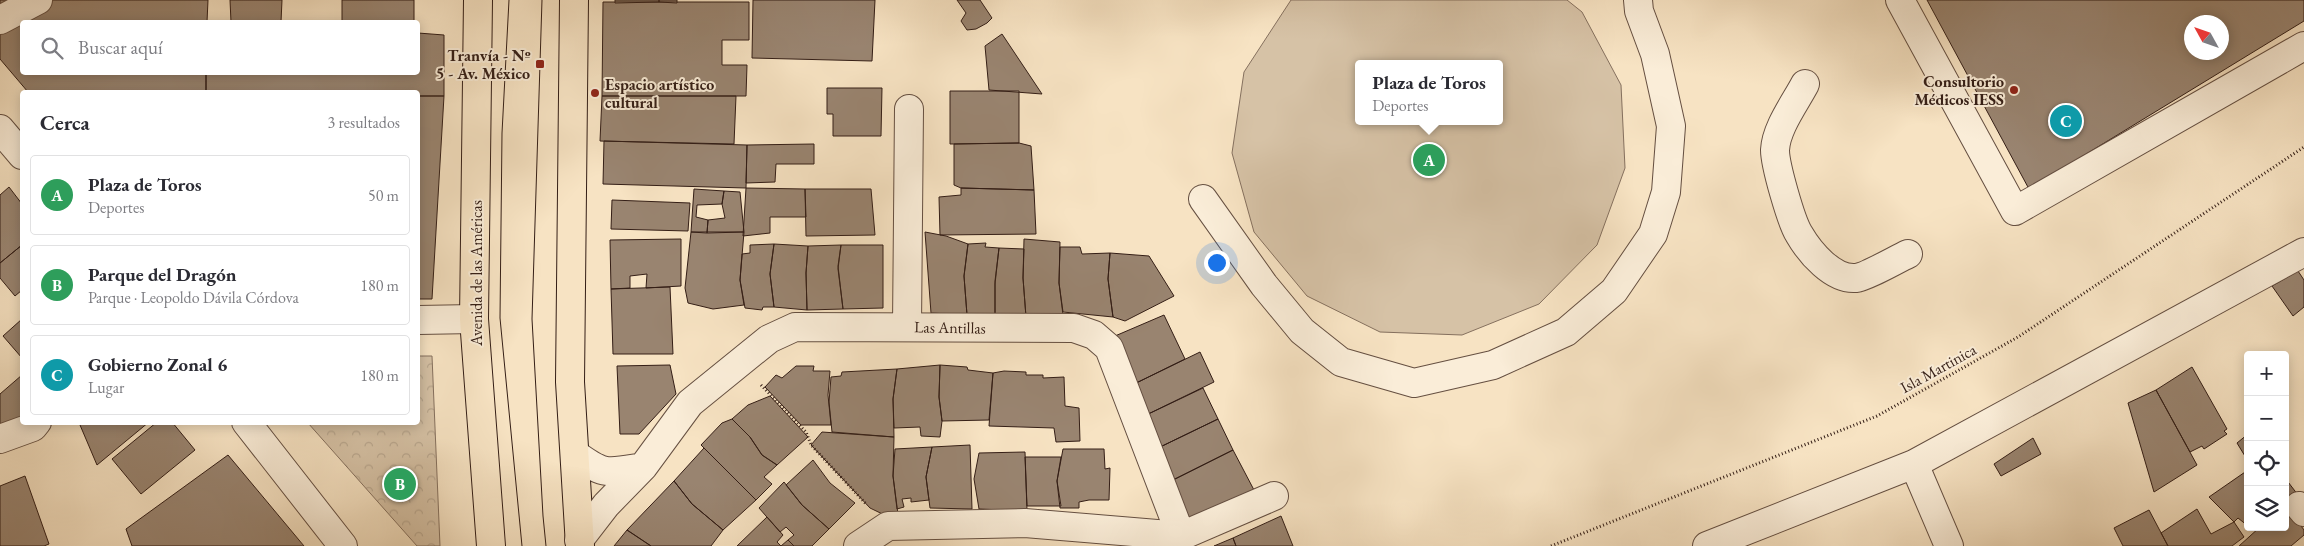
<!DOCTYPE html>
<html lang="es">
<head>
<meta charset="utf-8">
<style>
	body { margin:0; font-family:"EB Garamond",serif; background:#f7f7f7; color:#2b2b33 }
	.controls { position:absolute; right:15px; bottom:15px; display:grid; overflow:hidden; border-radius:5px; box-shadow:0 2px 12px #0003 }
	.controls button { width:45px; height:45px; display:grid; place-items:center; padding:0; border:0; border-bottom:1px solid #e1e1e2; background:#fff; color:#2b2b33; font:25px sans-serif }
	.compass { position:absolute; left:2184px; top:15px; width:45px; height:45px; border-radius:50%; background:#fff; box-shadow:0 2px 12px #0003; rotate:310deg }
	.you { position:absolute; left:1216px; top:262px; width:18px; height:18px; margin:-12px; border:4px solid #fff; border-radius:50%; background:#1a73e8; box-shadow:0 0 0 8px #1a73e833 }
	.badge { display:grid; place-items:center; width:32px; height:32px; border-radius:50%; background:#db2777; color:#fff; font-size:16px; font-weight:700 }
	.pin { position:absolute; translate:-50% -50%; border:2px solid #fff; box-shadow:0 1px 5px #0006 }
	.popup { position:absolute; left:1355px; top:60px; width:148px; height:65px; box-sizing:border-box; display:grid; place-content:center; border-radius:5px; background:#fff; filter:drop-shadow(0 1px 4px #0005); font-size:16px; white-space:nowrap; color:#7c7c81 }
	.popup b { font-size:19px; color:#2b2b33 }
	.popup::after { content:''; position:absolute; left:50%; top:100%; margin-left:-10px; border:10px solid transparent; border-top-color:#fff }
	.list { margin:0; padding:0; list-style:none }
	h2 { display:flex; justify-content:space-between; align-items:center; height:65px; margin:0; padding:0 20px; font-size:21px }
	h2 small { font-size:16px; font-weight:400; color:#7c7c81 }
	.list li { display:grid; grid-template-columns:32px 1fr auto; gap:15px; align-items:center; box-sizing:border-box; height:80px; margin:0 10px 10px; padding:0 10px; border:1px solid #e1e1e2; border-radius:5px }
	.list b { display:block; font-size:19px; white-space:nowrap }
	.list p { margin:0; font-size:16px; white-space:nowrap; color:#7c7c81 }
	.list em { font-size:16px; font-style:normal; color:#7c7c81 }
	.icon { flex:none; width:28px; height:28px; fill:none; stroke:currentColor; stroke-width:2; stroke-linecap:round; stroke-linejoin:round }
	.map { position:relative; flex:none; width:2304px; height:546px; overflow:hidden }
	.search { position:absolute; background:#fff; box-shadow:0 2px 12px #0003; left:20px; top:20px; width:400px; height:55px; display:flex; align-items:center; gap:12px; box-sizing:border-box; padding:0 18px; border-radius:5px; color:#7c7c81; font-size:19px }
	.panel { position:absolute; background:#fff; box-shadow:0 2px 12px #0003; left:20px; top:90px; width:400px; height:335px; border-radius:5px }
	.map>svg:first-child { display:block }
</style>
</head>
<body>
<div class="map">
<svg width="2304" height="546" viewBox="0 0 2304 546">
	<defs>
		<pattern id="park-crowns" width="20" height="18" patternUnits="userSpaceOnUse" patternTransform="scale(1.25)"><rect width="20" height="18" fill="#d6c2a6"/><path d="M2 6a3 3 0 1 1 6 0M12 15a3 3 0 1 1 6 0" fill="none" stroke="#b8a68e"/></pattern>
	</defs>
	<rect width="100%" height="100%" fill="#f7e3c3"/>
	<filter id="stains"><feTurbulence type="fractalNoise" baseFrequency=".004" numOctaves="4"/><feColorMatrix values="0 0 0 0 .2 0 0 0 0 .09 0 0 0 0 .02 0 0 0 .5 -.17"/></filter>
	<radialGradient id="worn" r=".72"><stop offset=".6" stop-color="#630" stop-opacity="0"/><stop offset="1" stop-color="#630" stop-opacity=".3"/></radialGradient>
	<path fill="url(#park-crowns)" stroke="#85705e" d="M418,356h14l8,190h-23l-109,-123 110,-1z"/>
	<path fill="#d6c2a6" stroke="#85705e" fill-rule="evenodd" d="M1291,0h276l15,12 39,73 4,83 -28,77 -58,59 -77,31 -82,-3 -73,-36 -53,-64 -22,-79 12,-81zM1359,64h140v57h-140z"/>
	<path fill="#998470" stroke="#341e16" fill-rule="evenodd" d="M0,0h208l-1,22h-185v50h184v20h-178l-28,-33z
		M230,0h52l-1,22h-50z
		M342,0h72v22h-72z
		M615,0h44v2l-44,1z
		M659,0h18v3l-18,-1z
		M753,0h122l-3,61 -120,-3z
		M957,0h23l12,18 -5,5 -11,6 -9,1 -6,-9 5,-8z
		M1927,0h377v21l-275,168zM2192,22h30v30h-30z
		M603,2h146v38h-27v25h25l-1,31h-144z
		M418,33l26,2v61h-26v-4h-212v-20h212z
		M1002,34l40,60 -53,-4 -4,-44z
		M827,88h55l-1,48h-48v-22h-6z
		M950,91h69v52l-69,1z
		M418,96h26l-12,203h-14z
		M602,96h134l-2,48 -134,-3z
		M604,141l143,4 -1,43 -143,-4z
		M1019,143l12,3 3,44 -73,-2 -7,-3v-41z
		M814,144v20h-38l-1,18 -29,1 1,-38z
		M9,187l13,17v41l-22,18v-68z
		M746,188l59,1 1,28h-36v16l-27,3z
		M961,188l73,2 2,44 -96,1 -1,-38 22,-2z
		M694,189l30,2 -2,13 -25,1 -1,12 12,3 -1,13 -16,-1z
		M805,189h66l4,46 -69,1z
		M724,191l16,1 4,40 -37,1 1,-13 17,-2 -3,-14z
		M612,200l78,3 -2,28 -77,-2z
		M691,232h53l-4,48 4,25 -31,4 -25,-6 -3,-15z
		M925,232l21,4 22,8 -4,32 3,39 -36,-2z
		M681,239v47l-35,2 1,-14 -17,2v12l-19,1 -1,-49z
		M1024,239l36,3 -1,41 4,32 -37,2 -3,-39z
		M986,243l-1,4 14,1 -4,33v33l-28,1 -3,-39 4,-32z
		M774,244l34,2 -2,27 1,37 -33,-3 -4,-33z
		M774,244l-4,30 4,33h-11l-1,3 -17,-2 -5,-28 2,-26 8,-1v-8z
		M22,245v45l-7,6 -15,-18v-15z
		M841,245h42v63l-40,1 -5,-40z
		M841,245l-3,21 5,43 -36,1 -1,-37 2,-27z
		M1060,247h20l2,7 28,-1 -2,26 5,38 -50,-5 -4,-29z
		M999,248l25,1 -1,29 3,39 -31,-3v-30z
		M1110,253l39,3 25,40 -49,25 -12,-4 -5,-38z
		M2298,271l6,9v27l-11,9 -21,-30z
		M670,287l3,67h-60l-2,-65z
		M1164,315l21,44 -57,28 -13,-51z
		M22,319v39l-19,-22z
		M1200,352l14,30 -72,35 -14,-30z
		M670,365l6,29 -37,40h-19l-3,-68z
		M940,365l27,2 1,3 25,3 -4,47 -47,1 -3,-24z
		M940,365l-1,32 3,24 -2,16 -19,-1 -1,-9 -26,1 -1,-29 4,-30z
		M796,366h18l-1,5h17l-2,24 3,30h-30l-36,-38 11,-12 6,3z
		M2192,367l35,62 -3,2 3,3 -23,15 -2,-3 -12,6 -34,-62z
		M897,369l-4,30 1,38 -62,-5 -3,-30 2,-25 10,-1 1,-4z
		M1004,371l22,1v3h17v3l21,-1 1,29 14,2 1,33 -24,1 -2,-14 -65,-2 4,-53z
		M22,375v42l-22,19v-42z
		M1203,388l15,31 -62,30 -14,-32z
		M2156,390l41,75 -43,27 -26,-89z
		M770,396l38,41 -31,28 -15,-10 -12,-18 -18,-18 16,-14z
		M732,419l18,18 12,18 15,10 -13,12 8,7 -16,16 -55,-55 21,-22z
		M1218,419l15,31 -62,31 -15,-32z
		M84,422h65l-52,43 -17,-40z
		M157,422h15l23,28 -54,44 -29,-35z
		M822,432l72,5 -1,39 6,46 -29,-14 -59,-63z
		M2248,434v27l-11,-18z
		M2033,438l8,16 -40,22 -7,-12z
		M970,445l2,64 -42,-1 -4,-31 6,-30z
		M932,447l-6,30 3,23 -18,2v-4l-9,1 2,8 -7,2 -4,-33 2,-27z
		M704,448l52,52 -33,30 -31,-26 -18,-23z
		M1063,449h41l1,20 5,-1 -1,32h-20l-10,2v6h-19l-3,-27z
		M1233,450l21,40 -64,29 -19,-38z
		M1025,452l2,59 -48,-2 -5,-30 5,-26z
		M228,455l76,91h-172l-6,-17z
		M1025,457h36l-4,24 4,25h-34z
		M813,460l17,23 25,20 -26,26 -27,-24 -16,-20z
		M2248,470v56l-10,-8 -4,4 -25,-25z
		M25,476l24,68 -5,2h-44v-60z
		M2285,478l13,17 -13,9z
		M674,481l18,23 31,26 -12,16h-60l-24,-16z
		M784,482l18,23 27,24 -17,17h-18l-6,-6 6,-5 -8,-8 -6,5 -21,-24z
		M2285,504l19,26v5l-13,11h-52l21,-19h25z
		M2197,509l14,25 23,-12 10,15 -12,9h-64l-7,-13z
		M2149,510l19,36h-45l-9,-18z
		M1281,516l12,30h-57l-3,-8z
		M767,517l16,18 -6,7 4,4 7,-6 6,6h-57z
		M627,530l24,16h-37z
		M1233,538l3,8h-22z"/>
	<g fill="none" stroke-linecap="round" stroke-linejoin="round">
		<defs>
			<path id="minor" d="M1900,0l115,211 289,-165
				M0,20l38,-20
				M1805,84c-10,19 -29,44 -30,66 0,15 16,71 24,84 11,19 34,46 57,44 10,-1 41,-19 52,-24
				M0,129l22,26
				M1203,199l61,86 38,46 39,31 73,21 79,-18 73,-33 48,-41 39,-57 13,-42 5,-66 -16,-72 -16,-43 -1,-11
				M418,320l56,-1
				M907,326l2,-217
				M246,422l97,124
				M0,439l33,-12 4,-5
				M575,454c30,22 32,19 68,13
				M1914,464l35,82
				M2299,506l5,6
				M579,540l27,-35 37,-38 47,-64 79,-64 26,-12 279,1 20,7 15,13 72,188
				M1165,543l109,-47
				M858,546l30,-20 137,-3 156,13
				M1707,546l207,-82 390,-212"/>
			<path id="major" d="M478,0l-4,319 17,227
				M574,0l-4,382 10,164"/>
		</defs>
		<use href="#minor" stroke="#654f41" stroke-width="30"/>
		<use href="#major" stroke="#341e16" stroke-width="30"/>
		<path stroke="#341e16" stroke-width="3" stroke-dasharray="1 2.5" stroke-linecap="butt" d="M761,385l45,47 5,13 56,60
			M1551,546l326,-130 141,-79 286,-190"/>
		<use href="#minor" stroke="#faedd8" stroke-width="28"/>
		<use href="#major" stroke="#f7e3c3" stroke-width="28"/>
		<path stroke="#341e16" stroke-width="1" d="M509,0l-7,133 -2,185 22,228
			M542,0l-10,319 11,197 3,30"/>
	</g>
	<g fill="#8f2418" stroke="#faedd8" stroke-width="2">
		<rect x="535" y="59" width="10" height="10" rx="2.5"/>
		<circle cx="2014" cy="90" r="5"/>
		<circle cx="595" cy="93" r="5"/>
	</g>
	<g text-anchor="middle" stroke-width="4" stroke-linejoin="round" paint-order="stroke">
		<g font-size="16" font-weight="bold" fill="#341e16" stroke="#faedd8" text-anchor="end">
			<text x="530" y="61">Tranvía - Nº<tspan x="530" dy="18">5 - Av. México</tspan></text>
			<text x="2004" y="87">Consultorio<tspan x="2004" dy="18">Médicos IESS</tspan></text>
			<text x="605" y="90" text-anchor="start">Espacio artístico<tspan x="605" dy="18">cultural</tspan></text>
		</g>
		<g font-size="16" fill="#341e16" stroke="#faedd8">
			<text transform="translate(476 273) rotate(-90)" y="6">Avenida de las Américas</text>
			<text transform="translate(950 327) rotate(1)" y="6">Las Antillas</text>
			<text transform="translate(1938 368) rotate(-29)" y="6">Isla Martinica</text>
		</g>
	</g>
	<rect width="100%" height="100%" filter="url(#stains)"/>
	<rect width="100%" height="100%" fill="url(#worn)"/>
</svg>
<div class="controls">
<button>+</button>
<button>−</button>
<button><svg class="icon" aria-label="locate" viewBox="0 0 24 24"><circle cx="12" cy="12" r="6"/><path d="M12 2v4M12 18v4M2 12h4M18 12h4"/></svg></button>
<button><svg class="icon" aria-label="layers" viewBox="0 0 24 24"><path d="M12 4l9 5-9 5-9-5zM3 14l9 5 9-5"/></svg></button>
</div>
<svg class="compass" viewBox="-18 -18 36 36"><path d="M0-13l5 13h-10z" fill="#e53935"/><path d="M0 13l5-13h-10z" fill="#7c7c81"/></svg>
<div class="you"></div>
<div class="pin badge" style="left:1429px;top:160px;background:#2e9e5b">A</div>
<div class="popup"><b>Plaza de Toros</b>Deportes</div>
<div class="pin badge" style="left:400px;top:484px;background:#2e9e5b">B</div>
<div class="pin badge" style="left:2066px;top:121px;background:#0f9aa8">C</div>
<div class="search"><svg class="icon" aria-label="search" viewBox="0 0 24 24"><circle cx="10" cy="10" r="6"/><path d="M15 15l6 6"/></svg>Buscar aquí</div>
<section class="panel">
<h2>Cerca<small>3 resultados</small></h2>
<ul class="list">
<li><span class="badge" style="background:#2e9e5b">A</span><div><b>Plaza de Toros</b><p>Deportes</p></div><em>50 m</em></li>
<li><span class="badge" style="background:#2e9e5b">B</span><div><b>Parque del Dragón</b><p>Parque · Leopoldo Dávila Córdova</p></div><em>180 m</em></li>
<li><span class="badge" style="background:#0f9aa8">C</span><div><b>Gobierno Zonal 6</b><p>Lugar</p></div><em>180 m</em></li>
</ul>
</section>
</div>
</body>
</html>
